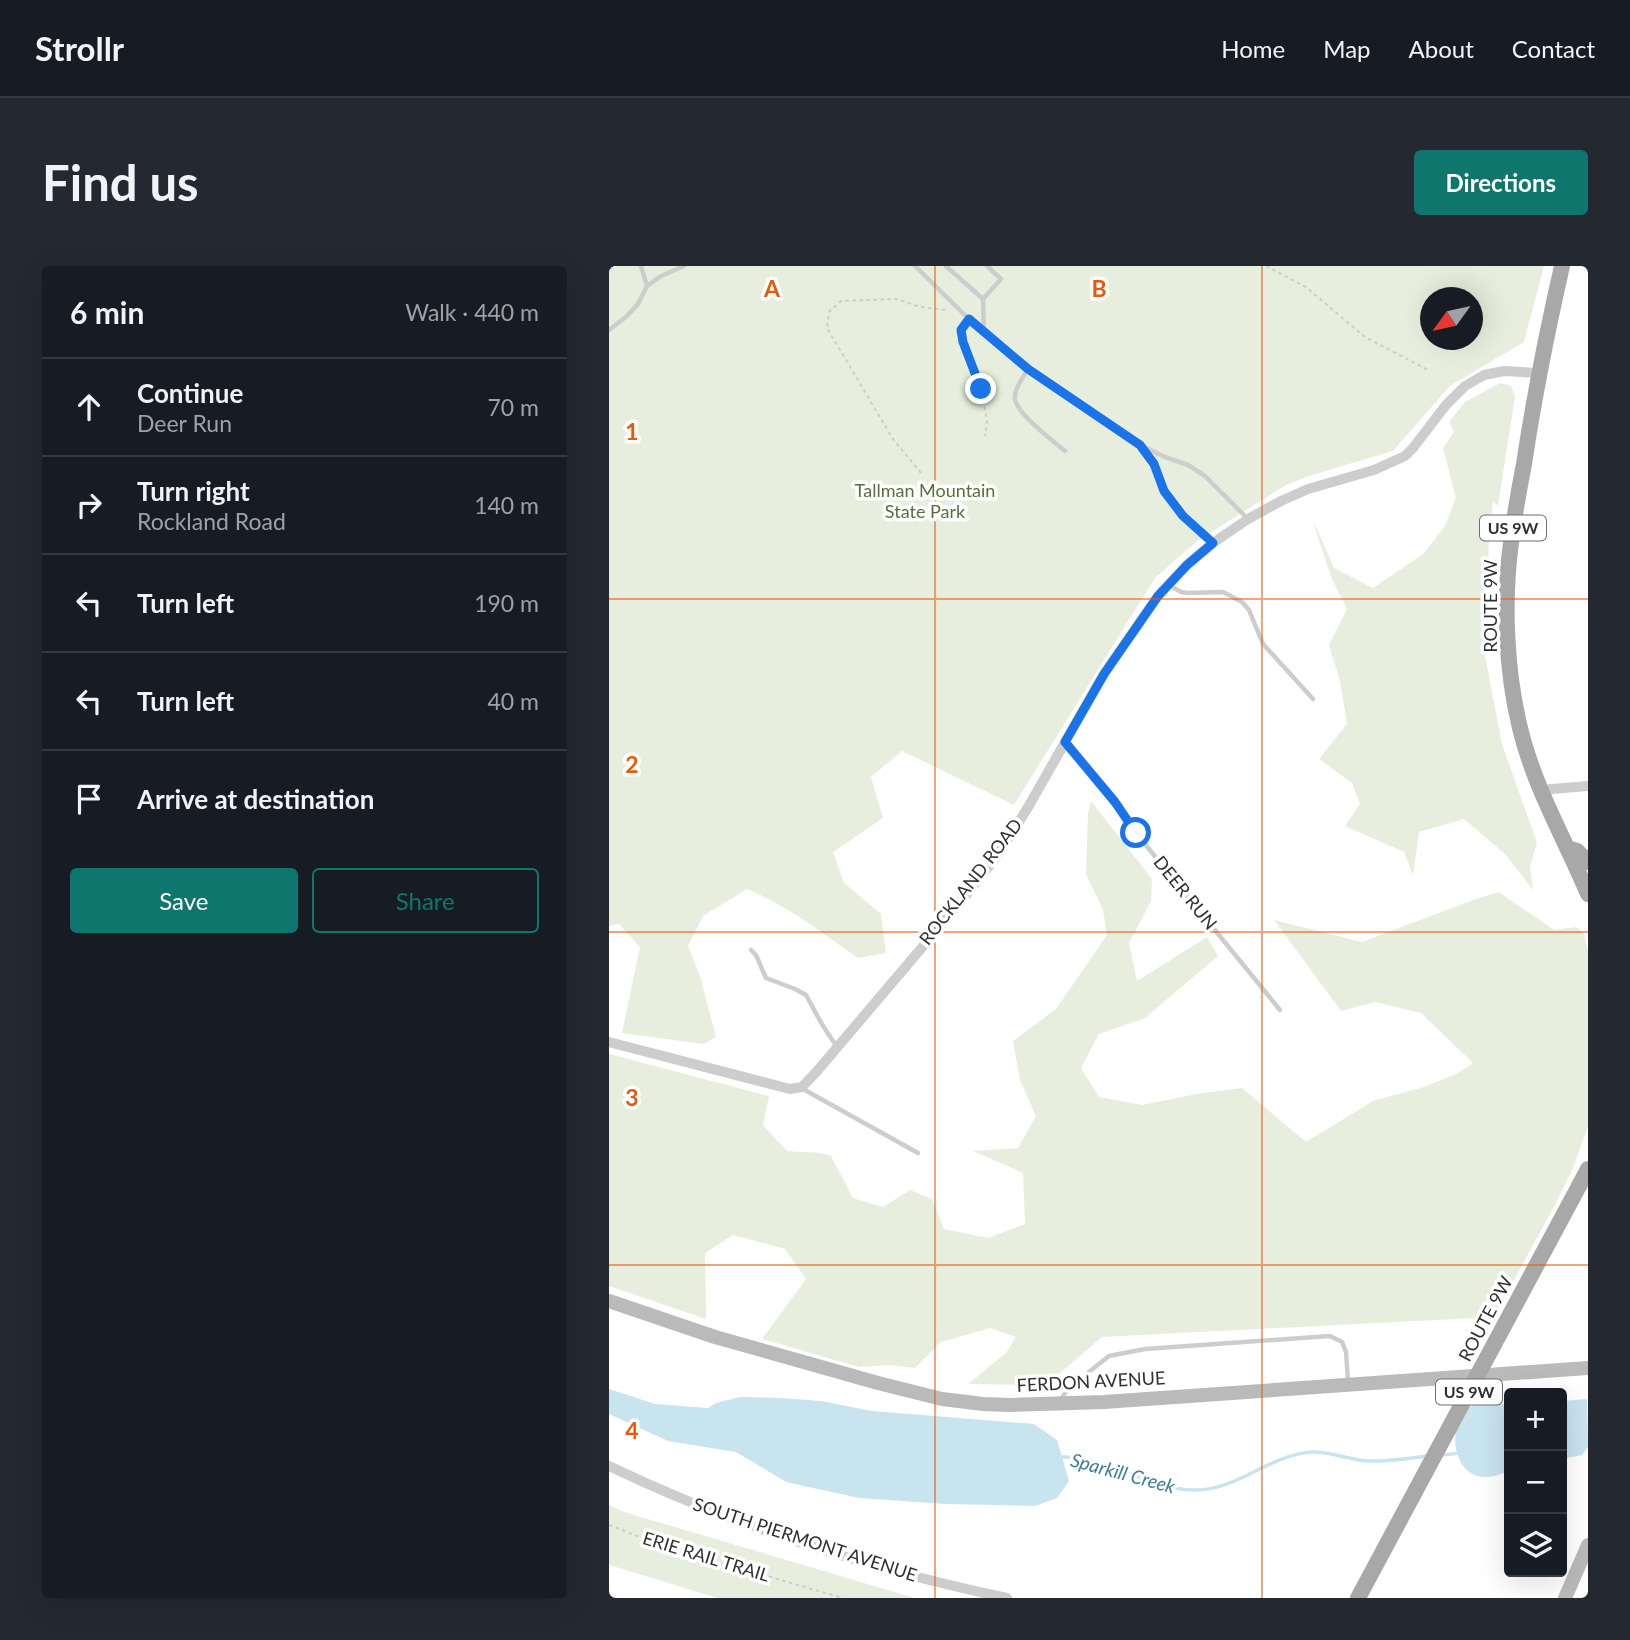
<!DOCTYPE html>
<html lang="en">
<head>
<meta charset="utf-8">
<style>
	body { margin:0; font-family:Lato,sans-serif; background:#242831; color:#f1f3f6 }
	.controls { position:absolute; right:21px; bottom:21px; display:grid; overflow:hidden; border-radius:7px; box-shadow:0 7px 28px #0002 }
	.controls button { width:63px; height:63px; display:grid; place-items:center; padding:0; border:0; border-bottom:2px solid #363941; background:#171b24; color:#f1f3f6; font:35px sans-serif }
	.compass { position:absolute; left:811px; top:21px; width:63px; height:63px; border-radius:50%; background:#171b24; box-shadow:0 7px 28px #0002; rotate:237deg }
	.stop { position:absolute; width:21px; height:21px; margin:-16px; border:5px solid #1a73e8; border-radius:50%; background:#fff }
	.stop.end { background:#1a73e8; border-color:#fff; box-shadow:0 2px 7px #0008 }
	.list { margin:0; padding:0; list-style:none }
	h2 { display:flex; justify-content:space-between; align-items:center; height:91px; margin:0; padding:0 28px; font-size:30px }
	h2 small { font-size:23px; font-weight:400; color:#9ea1a6 }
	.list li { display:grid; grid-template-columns:46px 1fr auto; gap:21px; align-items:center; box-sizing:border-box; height:98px; padding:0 28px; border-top:2px solid #363941 }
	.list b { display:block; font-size:26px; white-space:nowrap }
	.list p { margin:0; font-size:23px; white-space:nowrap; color:#9ea1a6 }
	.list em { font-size:23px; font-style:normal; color:#9ea1a6 }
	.actions { display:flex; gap:14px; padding:21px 28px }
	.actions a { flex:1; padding:16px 0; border:2px solid #0f766e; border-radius:7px; text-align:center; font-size:24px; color:#0f766e }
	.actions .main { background:#0f766e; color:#fff }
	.icon { flex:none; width:38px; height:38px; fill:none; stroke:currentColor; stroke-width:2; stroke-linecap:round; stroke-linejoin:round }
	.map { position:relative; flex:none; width:979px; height:1332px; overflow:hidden; border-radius:7px }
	header { display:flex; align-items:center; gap:42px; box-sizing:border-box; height:98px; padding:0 35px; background:#171b24; border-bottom:2px solid #363941 }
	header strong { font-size:33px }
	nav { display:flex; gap:38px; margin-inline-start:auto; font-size:24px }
	.intro { display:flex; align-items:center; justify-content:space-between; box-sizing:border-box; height:168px; padding:0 42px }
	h1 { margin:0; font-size:49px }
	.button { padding:18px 32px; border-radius:7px; background:#0f766e; color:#fff; font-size:24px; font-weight:700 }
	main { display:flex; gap:42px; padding:0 42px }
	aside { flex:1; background:#171b24; border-radius:7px; box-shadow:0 7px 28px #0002 }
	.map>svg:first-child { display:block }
</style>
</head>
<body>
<header>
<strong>Strollr</strong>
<nav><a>Home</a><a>Map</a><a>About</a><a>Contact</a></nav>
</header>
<div class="intro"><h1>Find us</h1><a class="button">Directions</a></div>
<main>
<aside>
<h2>6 min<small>Walk · 440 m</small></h2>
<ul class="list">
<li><svg class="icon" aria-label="ahead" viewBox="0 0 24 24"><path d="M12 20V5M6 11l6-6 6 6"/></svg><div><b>Continue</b><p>Deer Run</p></div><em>70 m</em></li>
<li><svg class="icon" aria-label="right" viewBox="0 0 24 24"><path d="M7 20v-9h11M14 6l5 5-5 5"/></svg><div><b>Turn right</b><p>Rockland Road</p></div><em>140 m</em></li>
<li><svg class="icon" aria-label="left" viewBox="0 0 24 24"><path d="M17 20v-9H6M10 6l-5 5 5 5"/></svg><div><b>Turn left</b></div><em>190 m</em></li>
<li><svg class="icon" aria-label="left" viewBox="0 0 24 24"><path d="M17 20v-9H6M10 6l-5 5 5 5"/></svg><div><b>Turn left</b></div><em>40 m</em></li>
<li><svg class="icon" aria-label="arrive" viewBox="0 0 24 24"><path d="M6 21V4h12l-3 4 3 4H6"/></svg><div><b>Arrive at destination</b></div></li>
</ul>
<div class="actions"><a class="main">Save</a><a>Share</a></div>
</aside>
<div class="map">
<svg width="979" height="1332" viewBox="0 0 979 1332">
	<rect width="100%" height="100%" fill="#fff"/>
	<path fill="#e8eedd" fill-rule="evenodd" d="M0,0h935l-20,76 -74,44 -57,65 -81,24 -26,10 -89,56 -42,37 -141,227 -112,-54 -31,26 12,41 -50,34 11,31 37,31 5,39 -28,5c-36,-25 -70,-52 -111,-69l-44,27 -15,30 12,30 16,61 -12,7 -82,-11 18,-86 -21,-23 -10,2zM822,32h42v42h-42z
		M891,117l11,3 4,10 -17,110 -5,-5 -4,38 -4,117 17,88 35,99 -7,23 3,24 -27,-35 -42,-36 -45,13 -6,43 -9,-23 -59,-26 15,-22 -8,-21 -33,-24 28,-35 -7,-43 -11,-36 18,-36 -16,-32 -19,-59 22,50 39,20 50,-34 22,-28 11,-28 -13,-50 11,-16 -5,-10 16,-20z
		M482,535l61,78 -1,22 -22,42 8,38 70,-44 11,19 -73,62 -46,16 -18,34 18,29 43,8 54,-11 46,-6 64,54 67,-41 54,-15 31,-13 15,-10 -52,-50 -46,-11 -34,9 -67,-91 88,22 114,-43 23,-7 55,38 22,-3 8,7 4,18v174l-15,42 -16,33 -63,116 -392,20 -56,48 -78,-1 38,-31 10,-16 -26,-9 -49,14 -26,26 -26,-3 -30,2 -97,-28 44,-60 -21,-30 -52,-14 -28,18 1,66 -97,-33v-232l160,42 -6,29 24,26 34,2 10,3 22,42 30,9 27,-17 22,9 12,30 44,9 37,-14 -2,-51 -50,-22 45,-3 18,-32 -16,-36 -7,-39 43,-32 51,-74 -4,-25 -17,-36 2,-62z
		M0,1239l15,7 291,86h-198l-108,-33z"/>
	<path fill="#c8e4ef" d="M0,1123l46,15 53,4 8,-5 24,-6 40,1 41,3 51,10 162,13 23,16 12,41 -12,17 -22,8 -90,-2 -86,-6 -73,-16 -50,-30 -68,-11 -59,-27z
		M978,1133l1,48 -6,8 -20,4v-58z
		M873,1136l27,3v66c-6,2 -15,6 -21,6 -35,2 -42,-49 -21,-68 3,-3 11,-5 15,-7z"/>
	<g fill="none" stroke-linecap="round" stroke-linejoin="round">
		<path stroke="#c8e4ef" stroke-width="3.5" d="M832,1189l20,-2
			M450,1191c48,-2 87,32 134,33 41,1 71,-30 110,-37 22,-4 42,6 63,8 21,1 43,-3 64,-5"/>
		<path stroke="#cdcdcd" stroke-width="2" stroke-dasharray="3.5 3.5" stroke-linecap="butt" d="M657,0l40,21 59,50 63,33
			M0,4l4,-4
			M354,61l-2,3 2,12 18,47 6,32 -2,15
			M312,207l-28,-34 -66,-111 2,-16 12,-11 56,-2 23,8 27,3
			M0,1259l57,22 177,51"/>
		<path stroke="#cdcdcd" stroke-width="4.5" d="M32,0l6,20
			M306,0l62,61 51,42 112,76 25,12 23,8 17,11 42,42
			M337,0l37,33 18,-20 -14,-13
			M374,33l1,34
			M0,64l18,-14 11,-12 9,-18 14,-10 23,-10
			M419,103c-5,9 -14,19 -13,30 2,15 38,42 50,52
			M532,179l13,19 10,27 19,25 30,27
			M560,319l12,7 7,1 35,-1 19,10 7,8 14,34 50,55
			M457,478l49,58 21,31 144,177
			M142,684l5,5 10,23 29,11 11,6 17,31 14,21
			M194,823l115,64
			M451,1134l10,-13 39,-31 36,-7 185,-13 12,6 4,10 2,29"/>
		<path stroke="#cdcdcd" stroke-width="10" d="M931,524l48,-4
			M0,776l181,47 12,-2 16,-17 146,-172 33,-42 30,-47 77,-135 54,-78 29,-31 26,-22 35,-24 33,-18 27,-12 66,-19 31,-14 8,-8 33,-43 19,-19 19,-11 20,-4 34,2
			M0,1200c127,61 261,103 398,132"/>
		<path stroke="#bababa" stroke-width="14" d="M0,1035l106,36 163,46 64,16 41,5 26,1 95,-3 484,-34
			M956,1332l23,-53"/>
		<path stroke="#a8a8a8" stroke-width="16" d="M953,0c-15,66 -28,131 -38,198 -5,26 -10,53 -13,79 -8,58 -5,128 9,185 14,59 45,111 68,166
			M958,582l10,3 11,11
			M970,920l9,-17"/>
		<path stroke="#a8a8a8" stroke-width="16" d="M749,1332l221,-412"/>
	</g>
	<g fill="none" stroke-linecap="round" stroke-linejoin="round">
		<path stroke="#1a73e8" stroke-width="9" d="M372,123l-18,-47 -2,-12 8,-11 59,50 112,76 14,19 10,27 19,25 30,27 -26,22 -29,31 -54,78 -39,68 50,60 21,31"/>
	</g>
	<path fill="none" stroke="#e8590c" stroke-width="2" stroke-opacity="0.55" d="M326,0v1332M653,0v1332M0,333h979M0,666h979M0,999h979"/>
	<g text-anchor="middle" stroke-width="7" stroke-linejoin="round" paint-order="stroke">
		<g fill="#fff" stroke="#6e6e6e" stroke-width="2">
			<rect x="871" y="249.5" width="66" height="25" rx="5"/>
			<rect x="827" y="1113.5" width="66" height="25" rx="5"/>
		</g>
		<g font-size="16" font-weight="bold" fill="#303030">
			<text x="904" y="268">US 9W</text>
			<text x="860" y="1132">US 9W</text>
		</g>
		<g font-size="18" fill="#586f39" stroke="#fff">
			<text x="316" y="231">Tallman Mountain<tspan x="316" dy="21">State Park</tspan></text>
		</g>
		<g font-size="18" fill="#303030" stroke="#fff">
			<text transform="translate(882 340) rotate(-90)" y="6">ROUTE 9W</text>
			<text transform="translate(362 616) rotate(-52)" y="6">ROCKLAND ROAD</text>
			<text transform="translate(576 627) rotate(51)" y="6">DEER RUN</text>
			<text transform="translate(877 1053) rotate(-62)" y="6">ROUTE 9W</text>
			<text transform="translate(482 1116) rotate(-3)" y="6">FERDON AVENUE</text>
			<text transform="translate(196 1274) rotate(18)" y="6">SOUTH PIERMONT AVENUE</text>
			<text transform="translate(97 1291) rotate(17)" y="6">ERIE RAIL TRAIL</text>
		</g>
		<g font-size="19" font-style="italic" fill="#377d99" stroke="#fff">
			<text transform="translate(514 1207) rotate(15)" y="7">Sparkill Creek</text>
		</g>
	</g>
	<g font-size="23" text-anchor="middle" font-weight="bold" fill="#e8590c" stroke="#fff" stroke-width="7" stroke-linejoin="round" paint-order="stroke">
		<text x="163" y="31">A</text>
		<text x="490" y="31">B</text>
		<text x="23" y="174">1</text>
		<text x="23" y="507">2</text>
		<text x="23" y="840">3</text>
		<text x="23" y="1173">4</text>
	</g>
</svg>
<div class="controls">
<button>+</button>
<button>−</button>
<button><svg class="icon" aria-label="layers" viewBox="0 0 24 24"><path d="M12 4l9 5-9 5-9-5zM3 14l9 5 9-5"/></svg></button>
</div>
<svg class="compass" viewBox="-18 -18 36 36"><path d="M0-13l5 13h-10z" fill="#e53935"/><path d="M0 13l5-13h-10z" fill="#9ea1a6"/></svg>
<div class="stop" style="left:527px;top:567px"></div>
<div class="stop end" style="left:372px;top:123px"></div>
</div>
</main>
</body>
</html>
